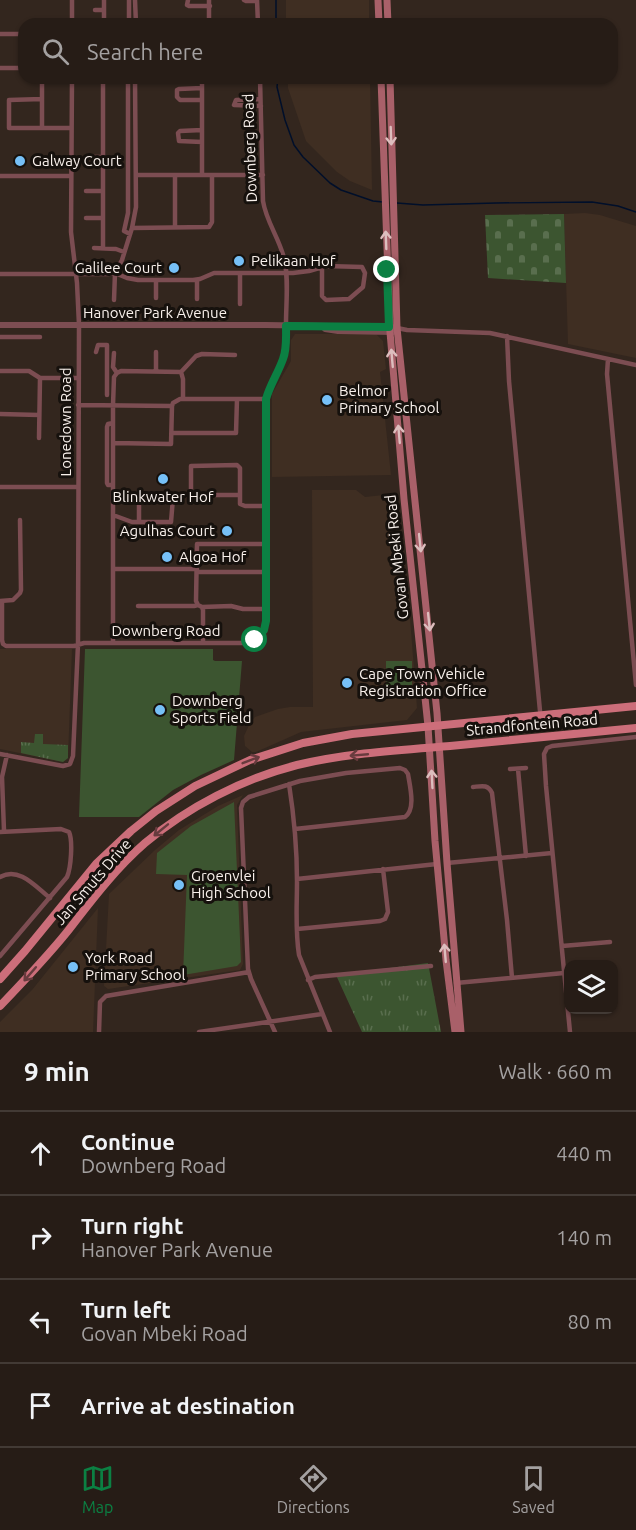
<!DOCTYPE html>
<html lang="en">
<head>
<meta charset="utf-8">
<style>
	body { margin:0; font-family:Ubuntu,sans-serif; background:#322923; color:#f1f3f6 }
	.controls { position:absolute; right:18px; bottom:18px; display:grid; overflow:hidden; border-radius:12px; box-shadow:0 2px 4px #0004 }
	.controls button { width:54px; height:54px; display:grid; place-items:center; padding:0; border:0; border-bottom:2px solid #423a35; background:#261c16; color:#f1f3f6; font:30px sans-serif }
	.stop { position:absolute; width:18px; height:18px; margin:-14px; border:4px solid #0b8043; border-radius:50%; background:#fff }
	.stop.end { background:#0b8043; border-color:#fff; box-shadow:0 2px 6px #0008 }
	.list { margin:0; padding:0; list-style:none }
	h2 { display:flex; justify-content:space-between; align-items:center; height:78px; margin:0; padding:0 24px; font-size:26px }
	h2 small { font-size:20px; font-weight:400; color:#a4a1a1 }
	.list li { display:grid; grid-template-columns:39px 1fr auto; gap:18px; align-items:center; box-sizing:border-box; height:84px; padding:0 24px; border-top:2px solid #423a35 }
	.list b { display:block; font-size:22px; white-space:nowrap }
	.list p { margin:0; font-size:20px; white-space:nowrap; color:#a4a1a1 }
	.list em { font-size:20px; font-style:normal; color:#a4a1a1 }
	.icon { flex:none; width:33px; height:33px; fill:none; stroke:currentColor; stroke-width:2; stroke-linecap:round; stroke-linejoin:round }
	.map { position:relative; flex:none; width:636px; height:1032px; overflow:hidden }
	.search { position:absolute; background:#261c16; box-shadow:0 2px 4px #0004; left:18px; right:18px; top:18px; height:66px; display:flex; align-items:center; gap:15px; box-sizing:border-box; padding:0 21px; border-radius:18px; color:#a4a1a1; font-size:22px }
	.sheet { height:414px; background:#261c16 }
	nav { display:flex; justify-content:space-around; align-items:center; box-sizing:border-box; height:84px; border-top:2px solid #423a35; background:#261c16; font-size:16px; color:#a4a1a1 }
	nav a { display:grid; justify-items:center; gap:3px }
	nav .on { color:#0b8043 }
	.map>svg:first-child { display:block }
</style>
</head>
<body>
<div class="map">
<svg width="636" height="1032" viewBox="0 0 636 1032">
	<defs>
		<pattern id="grass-tufts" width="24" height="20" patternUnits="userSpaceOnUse" patternTransform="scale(1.5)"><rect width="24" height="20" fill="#3c5530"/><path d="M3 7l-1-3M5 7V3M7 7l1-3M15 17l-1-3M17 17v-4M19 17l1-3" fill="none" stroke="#596e4e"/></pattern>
		<pattern id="cemetery-stones" width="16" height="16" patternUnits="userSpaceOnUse" patternTransform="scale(1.5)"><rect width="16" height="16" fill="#3c5530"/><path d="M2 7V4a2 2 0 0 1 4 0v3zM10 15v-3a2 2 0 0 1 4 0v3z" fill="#596e4e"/></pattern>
	</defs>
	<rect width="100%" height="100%" fill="#33261e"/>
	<path fill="#3f2e22" d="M286,0h83v24h-83z
		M288,78h82l2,112 -22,-9 -13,-9 -31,-31 -18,-53z
		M585,213l15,2 36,11v132l-68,-14 -4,-130z
		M295,334h81l7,7 3,28 -6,3 11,103 -119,2v-83l19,-33v-21z
		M312,490h44l9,7 28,-3 5,6 11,105 8,103 -10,12 -106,12 -45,20h-4l-7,-6 -1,-10 6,-13 5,-6 23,-8 12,-2h23z
		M0,649h72l-4,109 -5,4 -63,-13z
		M243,795l-6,10 6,159 -3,6 -132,19 -4,-3 5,-92 46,-44 24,-20 39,-24z
		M98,908l-5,124h-93v-10l32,-32z"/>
	<path fill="url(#grass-tufts)" d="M35,734h8v10l25,1v13l-5,4 -42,-9v-11l13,1z
		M428,963l13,69h-79l-26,-57z"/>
	<path fill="url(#cemetery-stones)" d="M564,214l2,69 -78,-5 -3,-63z"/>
	<path fill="#3c5530" d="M85,649h128v11l2,1h27l-8,99 -33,15 -28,15 -34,27h-60z
		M386,661h26v24l-26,1z
		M234,802l7,160 -4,4 -54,9 4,-100 -31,-1 1,-21 34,-27z"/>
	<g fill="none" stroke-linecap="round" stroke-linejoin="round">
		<path stroke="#000f2a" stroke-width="1.5" d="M276,24v-24
			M278,78l-1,9 8,33 9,25 9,12 27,26 11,7 32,11 10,1
			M397,203l26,2 73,-2 96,-1 26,4 18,6"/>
		<path stroke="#7c4d52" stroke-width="4.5" d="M72,0v24
			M135,0l1,24
			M188,0l-1,5 2,1h21
			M244,0l2,1h11
			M257,0l1,24
			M95,10h9
			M104,24v-24
			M129,24v-24
			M209,24v-24
			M0,34h24
			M0,68h24
			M103,78v170
			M128,78v135l-4,18 6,3
			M42,99l-33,1v28h62
			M260,99l-24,1 -2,5 27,1
			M202,100h-22l-3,-3v-7l2,-1 23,-1
			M42,128v-50
			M202,142l-23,-1 -1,-8 2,-2 22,-1
			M93,157h10
			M136,175h127
			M175,175v52
			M202,175v-97
			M0,176h71
			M86,191h17
			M86,218h17
			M132,228l77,-1 3,-5v-47
			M94,248l22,1 8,3
			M0,274h108l7,-1 12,5 11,2h55l7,-1 14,-6h79l16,-2 17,-5 36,1 3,6 -2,14 -14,12 -23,1 -4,-4v-29
			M156,280v18
			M197,280v19
			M114,300l1,-27 7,-13 10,-32 4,-21 -1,-129
			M240,304v-31
			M397,328l10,2 83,3 146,32
			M507,336l2,45 31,330
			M0,337h40
			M96,352l2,-7h9v50
			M114,353l-1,14 4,6
			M608,359l-1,15 29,311
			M0,371h29l11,7
			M156,371v-19
			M181,372l15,-16 6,-2 33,1
			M181,372l2,7v20
			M117,373l4,-2 60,1
			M40,378h38
			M78,405l94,1
			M172,406l1,-3 7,-4h86
			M0,414l39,1
			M113,423l-5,1 -1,3v56l1,2h5
			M172,433h64l1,-34
			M39,438l1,-60
			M113,443l58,1 1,-38
			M0,487h78
			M191,494v-28l46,-1 3,3v36l5,2h21
			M113,515l19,7h39l2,-24 3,-3h64
			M139,522v-32
			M113,569h84
			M197,572h68
			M0,601l13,-1 7,-7 1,-3 -1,-70
			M2,601v39l1,4 3,2h68l10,-3h158c14,-2 21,-8 24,-22v-222c4,-17 16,-30 19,-47 2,-9 1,-19 1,-29 0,-20 3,-46 -2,-65 -5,-20 -18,-37 -21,-57l-3,-123
			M138,606h56l4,-1
			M202,607l29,-1 12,3h23
			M113,643v-238l1,-28 3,-4
			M203,643v-33l-1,-3 -4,-2 -2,-4 1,-57h68
			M0,754l63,12 7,-2 3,-8 5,-112 1,-319 -2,-42 -6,-51 1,-154
			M510,769l16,-1
			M518,769l8,87
			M289,784c5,32 8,64 8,97 0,25 -2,49 2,74l31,77
			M473,787c9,-1 15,-3 19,6l15,127 5,58
			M4,831l-2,-54 5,-22
			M0,832l61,-3 8,3c4,9 2,36 -2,45l-67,79
			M447,863l105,-10
			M0,877c19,-11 36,10 50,21
			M297,879l140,-15
			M297,929l83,-8 5,-2 3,-7 -5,-43
			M562,946l48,-4
			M308,980l7,-3 116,-11
			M456,983l108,-10
			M99,1032l1,-30 6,-6 143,-24
			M199,1032l123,-18
			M275,1032l-24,-53 -3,-10 -7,-161 2,-6 6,-5 51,-16 46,-8 54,-5 5,2 3,4c2,13 8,35 -3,43l-110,12
			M570,1032l-24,-246 -2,-32 3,-6 5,-2 84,-9"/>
		<path stroke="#7c4d52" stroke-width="6" d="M0,325h266l126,2
			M325,329l13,2 55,1"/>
		<path stroke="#a96069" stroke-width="7" d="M378,0l1,24
			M387,0l1,24
			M381,78l9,254 14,167 24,227 7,115 11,119 9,72
			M390,78l7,250 40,385 10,150 14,169"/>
		<path stroke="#cc6e7a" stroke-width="8" d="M0,979l25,-28 71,-87 35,-33 25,-20 39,-25 55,-26 53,-17 49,-9 284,-28
			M0,1006c23,-24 46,-48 67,-74 24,-31 48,-63 78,-89 43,-36 97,-64 152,-78 50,-12 103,-15 153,-19 62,-6 124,-12 186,-18"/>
	</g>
	<defs><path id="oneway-shaft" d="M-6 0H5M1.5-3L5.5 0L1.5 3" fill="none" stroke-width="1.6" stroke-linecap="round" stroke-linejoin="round" transform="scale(1.5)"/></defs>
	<g stroke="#ddbebe">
		<use href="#oneway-shaft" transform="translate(391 136) rotate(88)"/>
		<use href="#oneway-shaft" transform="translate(386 240) rotate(-92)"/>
		<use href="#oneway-shaft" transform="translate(392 358) rotate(-95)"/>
		<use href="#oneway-shaft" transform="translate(399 434) rotate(-95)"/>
		<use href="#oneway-shaft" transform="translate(420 543) rotate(84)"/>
		<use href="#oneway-shaft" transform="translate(429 622) rotate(84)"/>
		<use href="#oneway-shaft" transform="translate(432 779) rotate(-93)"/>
		<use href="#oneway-shaft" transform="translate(445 953) rotate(-95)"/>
	</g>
	<g stroke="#683b3e">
		<use href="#oneway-shaft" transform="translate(359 755) rotate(175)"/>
		<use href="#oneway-shaft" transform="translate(251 760) rotate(-21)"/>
		<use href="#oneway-shaft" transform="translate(161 830) rotate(141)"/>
		<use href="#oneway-shaft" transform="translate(30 974) rotate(131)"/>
	</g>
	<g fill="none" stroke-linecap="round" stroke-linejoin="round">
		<path stroke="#0b8043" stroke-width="8" d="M255,640l9,-10 2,-9v-222c4,-14 12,-26 17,-40 4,-10 3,-22 3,-33l103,1 -2,-57"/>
	</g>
	<g fill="#76c0f7" stroke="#16110d" stroke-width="2">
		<circle cx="20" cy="161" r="6"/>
		<circle cx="239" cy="261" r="6"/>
		<circle cx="174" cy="268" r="6"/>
		<circle cx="327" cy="400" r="6"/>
		<circle cx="163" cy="479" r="6"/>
		<circle cx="227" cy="531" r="6"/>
		<circle cx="167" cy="557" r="6"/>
		<circle cx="347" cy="683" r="6"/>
		<circle cx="160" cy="710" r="6"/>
		<circle cx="179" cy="885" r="6"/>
		<circle cx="73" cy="967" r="6"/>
	</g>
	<g text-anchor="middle" stroke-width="6" stroke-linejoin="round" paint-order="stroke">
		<g font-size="15" fill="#f9f1ec" stroke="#16110d">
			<text transform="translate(250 148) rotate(-92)" y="5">Downberg Road</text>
			<text x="155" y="318">Hanover Park Avenue</text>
			<text transform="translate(66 422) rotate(-90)" y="5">Lonedown Road</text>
			<text transform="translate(397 557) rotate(-96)" y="5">Govan Mbeki Road</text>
			<text x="166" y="636">Downberg Road</text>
			<text transform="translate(532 725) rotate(-5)" y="5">Strandfontein Road</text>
			<text transform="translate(93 882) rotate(-49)" y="5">Jan Smuts Drive</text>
		</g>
		<g font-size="15" fill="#f9f1ec" stroke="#16110d" text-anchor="start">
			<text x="32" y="166">Galway Court</text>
			<text x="251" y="266">Pelikaan Hof</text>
			<text x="162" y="273" text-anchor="end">Galilee Court</text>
			<text x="339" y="396">Belmor<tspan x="339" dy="17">Primary School</tspan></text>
			<text x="163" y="502" text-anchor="middle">Blinkwater Hof</text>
			<text x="215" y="536" text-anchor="end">Agulhas Court</text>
			<text x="179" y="562">Algoa Hof</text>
			<text x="359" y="679">Cape Town Vehicle<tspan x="359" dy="17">Registration Office</tspan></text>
			<text x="172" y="706">Downberg<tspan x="172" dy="17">Sports Field</tspan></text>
			<text x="191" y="881">Groenvlei<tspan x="191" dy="17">High School</tspan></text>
			<text x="85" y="963">York Road<tspan x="85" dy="17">Primary School</tspan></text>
		</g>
	</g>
</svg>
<div class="controls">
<button><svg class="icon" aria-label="layers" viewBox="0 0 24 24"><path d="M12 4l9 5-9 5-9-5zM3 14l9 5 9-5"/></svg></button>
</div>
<div class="stop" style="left:255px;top:640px"></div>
<div class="stop end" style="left:387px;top:270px"></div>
<div class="search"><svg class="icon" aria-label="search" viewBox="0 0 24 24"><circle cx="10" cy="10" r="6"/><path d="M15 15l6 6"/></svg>Search here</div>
</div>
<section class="sheet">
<h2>9 min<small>Walk · 660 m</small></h2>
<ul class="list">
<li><svg class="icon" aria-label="ahead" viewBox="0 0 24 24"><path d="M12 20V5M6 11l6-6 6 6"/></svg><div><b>Continue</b><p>Downberg Road</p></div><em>440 m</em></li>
<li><svg class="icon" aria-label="right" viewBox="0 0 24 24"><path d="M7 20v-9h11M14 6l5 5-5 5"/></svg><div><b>Turn right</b><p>Hanover Park Avenue</p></div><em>140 m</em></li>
<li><svg class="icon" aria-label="left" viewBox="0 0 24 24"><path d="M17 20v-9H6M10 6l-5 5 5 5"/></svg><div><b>Turn left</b><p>Govan Mbeki Road</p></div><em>80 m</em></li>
<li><svg class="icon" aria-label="arrive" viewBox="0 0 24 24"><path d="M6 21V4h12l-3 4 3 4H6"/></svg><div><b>Arrive at destination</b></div></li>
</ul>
</section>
<nav>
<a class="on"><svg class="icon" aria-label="map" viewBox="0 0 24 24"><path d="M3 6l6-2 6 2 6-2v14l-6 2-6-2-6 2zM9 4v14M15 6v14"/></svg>Map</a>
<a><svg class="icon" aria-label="directions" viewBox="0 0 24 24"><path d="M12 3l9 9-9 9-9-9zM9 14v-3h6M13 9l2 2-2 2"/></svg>Directions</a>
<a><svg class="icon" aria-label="saved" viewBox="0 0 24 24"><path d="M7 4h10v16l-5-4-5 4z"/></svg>Saved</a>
</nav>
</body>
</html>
